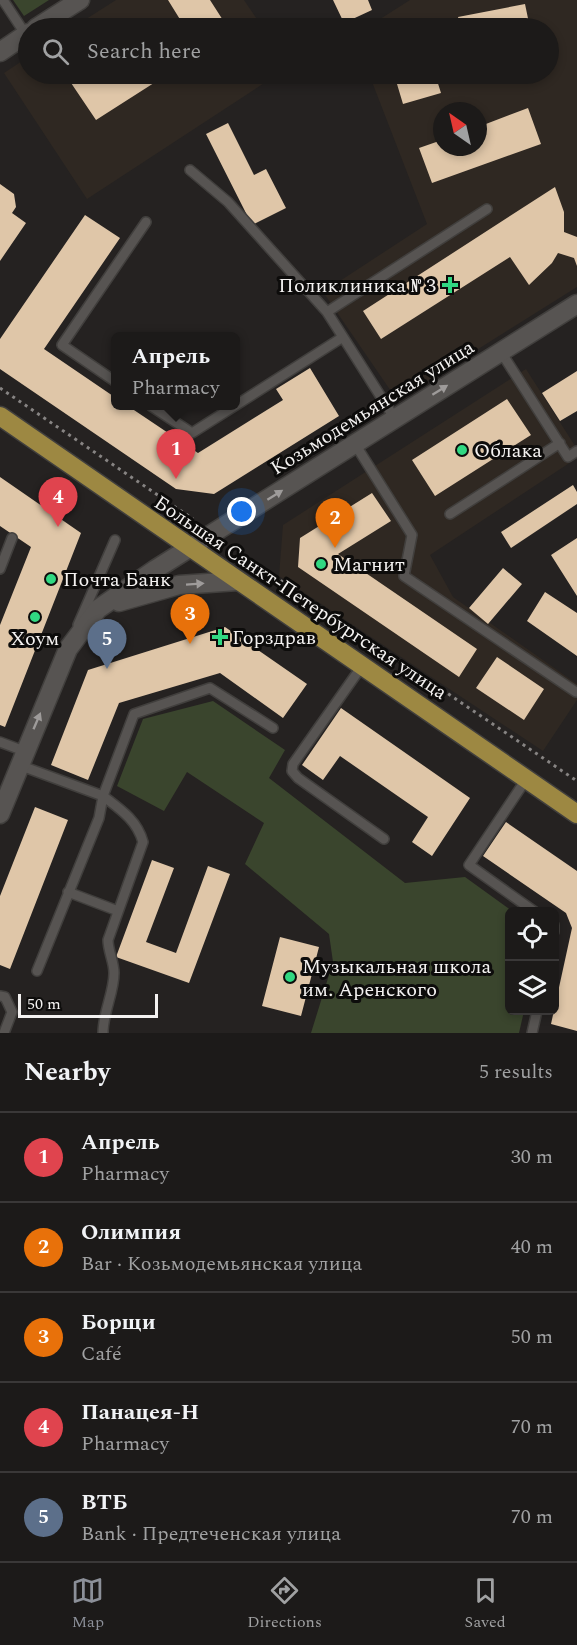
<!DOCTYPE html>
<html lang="en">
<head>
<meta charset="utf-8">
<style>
	body { margin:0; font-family:Spectral,serif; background:#292726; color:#f1f3f6 }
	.controls { position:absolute; right:18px; bottom:18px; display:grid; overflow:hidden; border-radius:9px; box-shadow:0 3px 9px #0003 }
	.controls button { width:54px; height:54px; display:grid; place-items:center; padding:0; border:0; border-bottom:2px solid #3a3838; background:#1c1a19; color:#f1f3f6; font:30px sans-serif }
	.compass { position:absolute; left:433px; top:102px; width:54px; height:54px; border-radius:50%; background:#1c1a19; box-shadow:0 3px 9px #0003; rotate:326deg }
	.scale { position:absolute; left:18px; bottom:15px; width:140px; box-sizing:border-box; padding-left:6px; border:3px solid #f4f2f1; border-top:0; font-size:16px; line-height:21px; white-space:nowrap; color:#f4f2f1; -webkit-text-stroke:4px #0d0c0b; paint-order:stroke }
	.you { position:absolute; left:242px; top:512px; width:21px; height:21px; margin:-15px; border:4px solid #fff; border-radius:50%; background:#1a73e8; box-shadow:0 0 0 9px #1a73e833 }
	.badge { display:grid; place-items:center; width:39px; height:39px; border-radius:50%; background:#8c9099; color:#fff; font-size:20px; font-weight:700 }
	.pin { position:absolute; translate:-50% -50px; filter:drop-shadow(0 2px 3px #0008) }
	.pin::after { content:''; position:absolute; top:32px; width:21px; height:18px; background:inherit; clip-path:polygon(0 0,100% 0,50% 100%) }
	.popup { position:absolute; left:111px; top:332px; width:129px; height:78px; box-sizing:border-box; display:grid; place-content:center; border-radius:9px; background:#1c1a19; filter:drop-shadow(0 2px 4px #0005); font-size:20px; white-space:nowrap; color:#a0a1a2 }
	.popup b { font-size:22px; color:#f1f3f6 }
	.popup::after { content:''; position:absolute; left:50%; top:100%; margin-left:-12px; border:12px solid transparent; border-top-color:#1c1a19 }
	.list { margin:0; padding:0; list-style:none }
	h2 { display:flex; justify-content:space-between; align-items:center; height:78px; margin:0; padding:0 24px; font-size:26px }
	h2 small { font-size:20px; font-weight:400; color:#a0a1a2 }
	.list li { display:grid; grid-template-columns:39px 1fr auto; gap:18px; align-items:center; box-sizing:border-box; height:90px; padding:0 24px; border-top:2px solid #3a3838 }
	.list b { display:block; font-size:22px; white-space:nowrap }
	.list p { margin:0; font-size:20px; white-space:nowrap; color:#a0a1a2 }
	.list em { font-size:20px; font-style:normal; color:#a0a1a2 }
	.icon { flex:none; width:33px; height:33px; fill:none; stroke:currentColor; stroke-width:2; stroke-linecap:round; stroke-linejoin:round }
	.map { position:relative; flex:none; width:577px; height:1033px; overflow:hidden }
	.search { position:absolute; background:#1c1a19; box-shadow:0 3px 9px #0003; left:18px; right:18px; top:18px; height:66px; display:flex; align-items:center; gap:15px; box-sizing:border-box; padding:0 21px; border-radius:33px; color:#a0a1a2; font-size:22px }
	.sheet { height:528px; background:#1c1a19 }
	nav { display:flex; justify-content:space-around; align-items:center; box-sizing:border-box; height:84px; border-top:2px solid #3a3838; background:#1c1a19; font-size:16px; color:#a0a1a2 }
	nav a { display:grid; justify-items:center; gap:3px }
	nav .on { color:#8c9099 }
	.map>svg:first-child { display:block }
</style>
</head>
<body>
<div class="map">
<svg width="577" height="1033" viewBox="0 0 577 1033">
	<rect width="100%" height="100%" fill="#252221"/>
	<path fill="#2f2822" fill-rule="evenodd" d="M116,0h128l19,28h-191z
		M410,0h167v287l-180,113 -74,-108 104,-68 -58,-150h179v-46h-182zM442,111h36v36h-36z
		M28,57v17h250l-191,125 -83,-126z
		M526,369l51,80v9l-147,97 23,42 124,87v16l-34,51 -264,-175 4,-51z"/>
	<path fill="#3a452d" d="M13,0h36l-25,16z
		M213,701l72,49 -16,28 136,105 60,-6 47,34 -2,1v99h14l-5,22h-208l22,-71 -4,-28 -84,-70 19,-41 -77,-51 -23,39 -47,-25 26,-67z"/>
	<path fill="#dfc6a8" d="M168,0h42l18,28h-59l12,-7z
		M333,0h35l4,10 -28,13z
		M525,4l5,24h-69l-3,-11z
		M65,74h103l-72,46z
		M394,74h41l6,19 -38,11z
		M528,108l13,36 -109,39 -13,-35 23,-8v7h36v-20z
		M228,123l26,52 12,-6 20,39 -34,17 -46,-91z
		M0,184l14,10 2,13 -4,6 14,10 -26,38z
		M555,187l9,25v20l13,5v29l-3,-8 -16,-5 -6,10 -23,22 -19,-28 -129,82 -18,-28z
		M85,215l35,23 -76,111 72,49v8h12l70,47 85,-53 -7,-11 34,-21 29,48 -125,78 -38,-5 -176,-120v-30z
		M577,371v40l-17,10 -18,-28z
		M507,399l24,36 -96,61 -23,-36z
		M0,477l81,56 -76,194 -5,-2v-100l31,-78 -31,-21z
		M573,485l4,7v12l-66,44 -10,-16z
		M372,493l19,28 -53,33 139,95 -18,28 -161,-110 2,-29z
		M577,538v58l-26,-41z
		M503,568l19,16 -34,40 -19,-16z
		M545,592l32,21v43l-50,-35z
		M225,627l82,57 -24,34 -63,-45 -101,30 -31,77 -37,-15 37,-95z
		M497,657l47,32 -20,31 -48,-32z
		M341,708l129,90 -38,58 -20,-14 16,-25 -88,-61 -17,24 -21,-15z
		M35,807l33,13 -58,149 -10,-4v-69z
		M506,822l71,49v160l-26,-7 21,-96 -6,-15 -83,-57z
		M152,860l22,8 -28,74 30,11 32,-87 22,8 -41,109 -73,-26z
		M280,937l39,10 -18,69 -39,-10z"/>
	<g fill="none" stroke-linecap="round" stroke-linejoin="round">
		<defs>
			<path id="lane" d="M3,0l23,35
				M190,170l38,32 99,110 16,25
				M327,312l160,-103
				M501,352l67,105 9,-6
				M116,382l-54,-37 84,-123
				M151,406l41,27 151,-96 52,82
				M355,444l57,91 -8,41 172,116
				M450,514l110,-71
				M0,569l12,-31
				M78,625l37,-85
				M362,666l-69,98 -1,7 6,7 86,61
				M0,742l24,9
				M19,765l84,31 31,-82 76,-26 63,40
				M527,778l-58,87 66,47
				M68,892l50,19
				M554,925v7
				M37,971l62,-153 4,-22c17,13 34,24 40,46l-35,98c0,11 6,22 6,33 0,20 -11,39 -11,60
				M0,996l5,1 7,15 -8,21
				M532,1033l5,-22"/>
			<path id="secondary" d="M36,28l44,-28
				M0,52l28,-19
				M119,602l60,-17 59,-4
				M0,814l68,-165 30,-40 58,-40 421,-265"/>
			<path id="primary" d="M0,416l577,398"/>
		</defs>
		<use href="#lane" stroke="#413f3d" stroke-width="12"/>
		<use href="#secondary" stroke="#413f3d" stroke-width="21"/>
		<use href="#primary" stroke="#413f3d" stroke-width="21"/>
		<path stroke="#878483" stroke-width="3" stroke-dasharray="3 4.5" stroke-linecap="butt" d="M0,388l193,131
			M268,572l309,209"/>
		<use href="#lane" stroke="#575452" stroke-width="9"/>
		<use href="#secondary" stroke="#575452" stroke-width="18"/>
		<use href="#primary" stroke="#9d8842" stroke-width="18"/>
	</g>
	<defs><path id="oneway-solid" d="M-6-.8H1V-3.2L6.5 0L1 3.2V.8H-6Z" transform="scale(1.5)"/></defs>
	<g fill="#9e9b9a">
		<use href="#oneway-solid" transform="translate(440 390) rotate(-32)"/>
		<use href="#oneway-solid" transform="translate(275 495) rotate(-32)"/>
		<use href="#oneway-solid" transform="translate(195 584) rotate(-4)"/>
		<use href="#oneway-solid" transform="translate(37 721) rotate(-67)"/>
	</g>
	<g fill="#31d882" stroke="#0d0c0b" stroke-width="2">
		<path d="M447 276h6v6h6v6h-6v6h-6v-6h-6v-6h6z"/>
		<circle cx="462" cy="450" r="6"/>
		<circle cx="321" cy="564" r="6"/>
		<circle cx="51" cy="579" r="6"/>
		<circle cx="35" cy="617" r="6"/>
		<path d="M217 628h6v6h6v6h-6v6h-6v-6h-6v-6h6z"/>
		<circle cx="290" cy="977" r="6"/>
	</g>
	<g text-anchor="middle" stroke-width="6" stroke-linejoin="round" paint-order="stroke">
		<g font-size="20" fill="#f4f2f1" stroke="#0d0c0b" text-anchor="start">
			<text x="436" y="292" text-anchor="end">Поликлиника № 3</text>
			<text x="474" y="457">Облака</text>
			<text x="333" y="571">Магнит</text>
			<text x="63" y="586">Почта Банк</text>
			<text x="232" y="644">Горздрав</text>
			<text x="35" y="645" text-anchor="middle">Хоум</text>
			<text x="302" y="973">Музыкальная школа<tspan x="302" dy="23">им. Аренского</tspan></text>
		</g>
		<g font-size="20" fill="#f4f2f1" stroke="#0d0c0b">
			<text transform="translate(372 407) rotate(-32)" y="7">Козьмодемьянская улица</text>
			<text transform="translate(301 597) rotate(34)" y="7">Большая Санкт-Петербургская улица</text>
		</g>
	</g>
</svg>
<div class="controls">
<button><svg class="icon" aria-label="locate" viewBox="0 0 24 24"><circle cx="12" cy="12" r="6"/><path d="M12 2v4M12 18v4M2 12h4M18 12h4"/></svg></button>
<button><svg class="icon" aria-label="layers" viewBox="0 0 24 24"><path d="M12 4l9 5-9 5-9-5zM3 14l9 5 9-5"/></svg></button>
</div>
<svg class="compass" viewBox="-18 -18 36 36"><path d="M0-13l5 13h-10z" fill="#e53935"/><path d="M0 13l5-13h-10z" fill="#a0a1a2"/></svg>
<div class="scale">50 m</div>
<div class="you"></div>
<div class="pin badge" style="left:176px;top:479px;background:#e0444e">1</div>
<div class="popup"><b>Апрель</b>Pharmacy</div>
<div class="pin badge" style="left:335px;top:548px;background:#e8710a">2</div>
<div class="pin badge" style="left:190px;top:644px;background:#e8710a">3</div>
<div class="pin badge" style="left:58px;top:527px;background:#e0444e">4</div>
<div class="pin badge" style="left:107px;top:669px;background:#5c6f8a">5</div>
<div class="search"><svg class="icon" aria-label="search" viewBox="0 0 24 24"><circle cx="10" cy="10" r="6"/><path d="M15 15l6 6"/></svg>Search here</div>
</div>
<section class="sheet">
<h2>Nearby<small>5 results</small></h2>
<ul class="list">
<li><span class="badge" style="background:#e0444e">1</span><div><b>Апрель</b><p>Pharmacy</p></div><em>30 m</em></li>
<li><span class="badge" style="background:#e8710a">2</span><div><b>Олимпия</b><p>Bar · Козьмодемьянская улица</p></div><em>40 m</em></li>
<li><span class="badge" style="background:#e8710a">3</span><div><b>Борщи</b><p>Café</p></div><em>50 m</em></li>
<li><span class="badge" style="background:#e0444e">4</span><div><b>Панацея-Н</b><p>Pharmacy</p></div><em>70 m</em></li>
<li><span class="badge" style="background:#5c6f8a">5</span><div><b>ВТБ</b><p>Bank · Предтеченская улица</p></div><em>70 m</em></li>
</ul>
</section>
<nav>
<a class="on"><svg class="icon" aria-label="map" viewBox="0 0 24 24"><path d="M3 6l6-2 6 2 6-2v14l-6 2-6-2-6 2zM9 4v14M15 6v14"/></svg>Map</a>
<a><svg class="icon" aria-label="directions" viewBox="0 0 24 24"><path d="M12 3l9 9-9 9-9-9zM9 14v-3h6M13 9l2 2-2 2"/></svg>Directions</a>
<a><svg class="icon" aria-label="saved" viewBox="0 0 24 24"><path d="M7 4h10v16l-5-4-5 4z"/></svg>Saved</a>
</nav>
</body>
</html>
